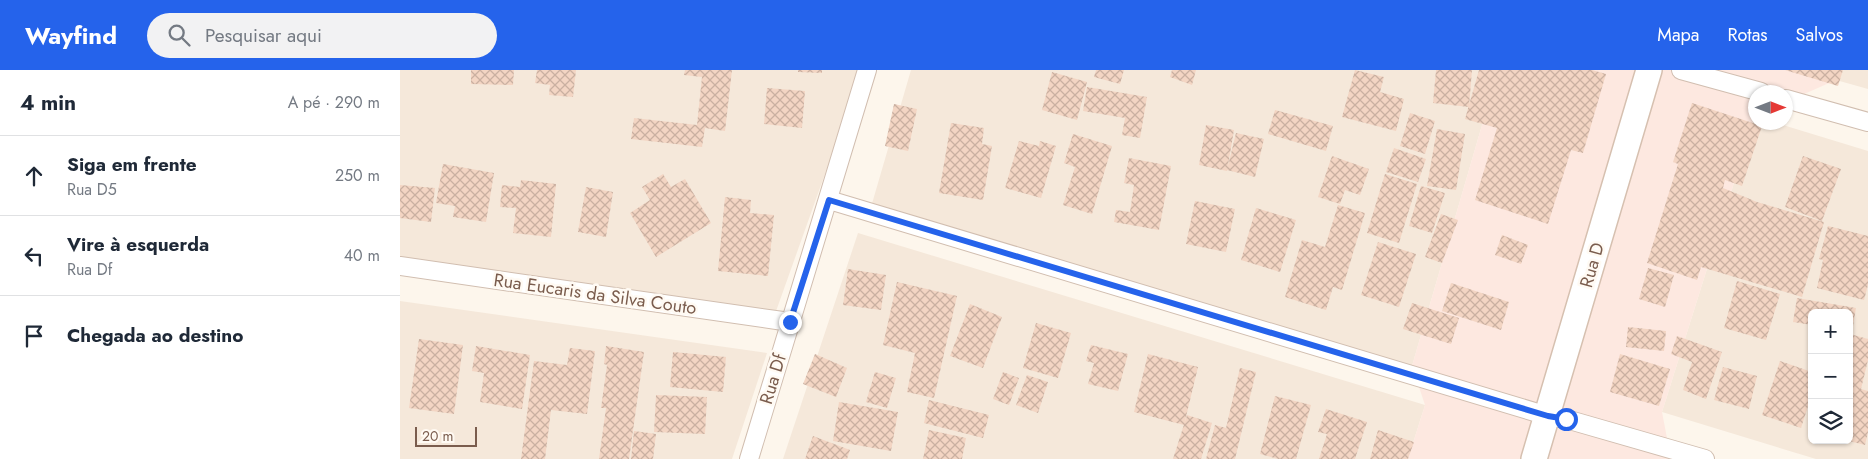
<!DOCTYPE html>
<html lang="pt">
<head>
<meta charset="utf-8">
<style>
	body { margin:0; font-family:Jost,sans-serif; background:#f2f2f3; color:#1f2937 }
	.controls { position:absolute; right:15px; bottom:15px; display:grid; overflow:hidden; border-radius:8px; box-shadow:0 1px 4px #0004 }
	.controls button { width:45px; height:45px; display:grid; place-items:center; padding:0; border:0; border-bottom:1px solid #e0e1e3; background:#fff; color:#1f2937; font:25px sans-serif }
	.compass { position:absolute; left:1348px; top:15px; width:45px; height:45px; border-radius:50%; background:#fff; box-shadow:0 1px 4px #0004; rotate:90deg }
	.scale { position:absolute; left:15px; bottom:12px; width:62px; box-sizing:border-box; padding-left:5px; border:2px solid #7a5c4d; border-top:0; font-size:14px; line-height:18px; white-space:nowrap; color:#7a5c4d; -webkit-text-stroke:4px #fffaf3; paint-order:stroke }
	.stop { position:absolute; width:15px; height:15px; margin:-11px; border:4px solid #2563eb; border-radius:50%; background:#fff }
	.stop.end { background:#2563eb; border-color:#fff; box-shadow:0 1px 5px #0008 }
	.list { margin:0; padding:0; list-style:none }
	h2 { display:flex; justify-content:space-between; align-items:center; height:65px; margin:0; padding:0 20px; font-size:21px }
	h2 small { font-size:16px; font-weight:400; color:#747a83 }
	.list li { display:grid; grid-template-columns:32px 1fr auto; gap:15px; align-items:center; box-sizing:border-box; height:80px; padding:0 20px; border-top:1px solid #e0e1e3 }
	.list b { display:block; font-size:19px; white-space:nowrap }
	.list p { margin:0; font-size:16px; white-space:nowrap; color:#747a83 }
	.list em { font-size:16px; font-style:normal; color:#747a83 }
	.icon { flex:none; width:28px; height:28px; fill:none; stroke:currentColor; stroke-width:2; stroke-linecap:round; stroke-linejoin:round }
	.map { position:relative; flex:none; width:1468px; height:389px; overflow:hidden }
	header { display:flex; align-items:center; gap:30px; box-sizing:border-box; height:70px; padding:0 25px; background:#2563eb; color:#fff }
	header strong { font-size:24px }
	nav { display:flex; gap:28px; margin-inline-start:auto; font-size:18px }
	.search { width:350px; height:45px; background:#f2f2f3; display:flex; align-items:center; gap:12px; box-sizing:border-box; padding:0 18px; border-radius:28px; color:#747a83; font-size:19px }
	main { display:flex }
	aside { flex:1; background:#fff }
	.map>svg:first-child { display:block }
</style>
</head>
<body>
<header>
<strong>Wayfind</strong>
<div class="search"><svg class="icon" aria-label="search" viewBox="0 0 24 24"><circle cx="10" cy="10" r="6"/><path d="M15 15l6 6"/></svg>Pesquisar aqui</div>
<nav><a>Mapa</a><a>Rotas</a><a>Salvos</a></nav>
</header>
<main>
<aside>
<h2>4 min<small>A pé · 290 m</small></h2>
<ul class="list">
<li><svg class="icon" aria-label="ahead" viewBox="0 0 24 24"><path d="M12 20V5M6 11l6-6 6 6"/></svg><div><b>Siga em frente</b><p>Rua D5</p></div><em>250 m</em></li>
<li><svg class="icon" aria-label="left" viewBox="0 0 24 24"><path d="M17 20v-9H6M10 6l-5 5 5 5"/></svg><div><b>Vire à esquerda</b><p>Rua Df</p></div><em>40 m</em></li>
<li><svg class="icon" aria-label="arrive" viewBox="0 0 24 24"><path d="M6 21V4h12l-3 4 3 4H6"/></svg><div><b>Chegada ao destino</b></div></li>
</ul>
</aside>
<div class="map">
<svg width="1468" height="389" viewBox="0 0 1468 389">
	<defs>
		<pattern id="building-cross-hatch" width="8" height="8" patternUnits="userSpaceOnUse" patternTransform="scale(1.25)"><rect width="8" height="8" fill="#f3d5c3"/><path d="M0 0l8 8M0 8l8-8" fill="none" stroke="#cab0a1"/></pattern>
	</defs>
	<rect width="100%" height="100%" fill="#fdf6ec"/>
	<path fill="#f5e8da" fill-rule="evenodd" d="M0,0h462l-87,244 -375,-52z
		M511,0h587l-86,296 -541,-159z
		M1439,0h29v19l-32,-9z
		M1355,46l1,6 20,1 92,28v308h-52l-154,-47zM1412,243h37v127h-37z
		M458,163l567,172 -17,54h-625z
		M0,231l367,52 -35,106h-332z"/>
	<path fill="#fde8e0" d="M1098,0h341l-3,10 -50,22v-10h-30l-1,24 -93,296 9,47h-263l17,-54 -13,-39z"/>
	<path fill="url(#building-cross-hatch)" d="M71,0h43l-1,15 -42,-1z
		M137,0h39l-3,27 -24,-2 1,-10 -15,-2z
		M285,0h47l-7,61 -20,-3 -3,19 -71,-8 3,-21 63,7 5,-48 -18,-2z
		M398,0h24v3l-24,-1z
		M696,0h28l-4,14 -26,-7z
		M772,0h24l-4,15 -22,-8z
		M955,0l29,7 -4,15 24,7 -8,32 -54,-14z
		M1036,0h36l-3,37 -36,-4z
		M1079,0h113l14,4 -23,79 -12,-3 -23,74 -73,-24 22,-72 -32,-9z
		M1385,0h58l-5,16z
		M652,2l35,10 -10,38 -35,-10z
		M687,17l60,10 -7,41 -18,-3 3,-17 -42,-7z
		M367,18l38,3 -3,37 -38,-4z
		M1292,33l70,23 -20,60 -17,-6 -2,8 34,14 67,20 -22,75 -101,-30 -4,13 -50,-17 31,-99 -5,-2z
		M494,34l23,5 -9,42 -23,-5z
		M875,40l58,16 -7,25 -58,-17z
		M1010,43l25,8 -10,33 -25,-8z
		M551,53l33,5 -2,16 10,2 -9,54 -44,-7z
		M806,55l28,5 -7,41 -28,-6z
		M1037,59l28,5 -9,56 -29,-4z
		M836,63l28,6 -9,38 -28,-7z
		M673,64l39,12 -20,68 -29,-9 12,-38 -11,-4z
		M619,71l20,5 1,-5 16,5 -15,52 -36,-10z
		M994,78l32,11 -8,23 -32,-10z
		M932,86l37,13 -9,26 -15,-5 -5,14 -22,-7z
		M1403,86l38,13 -19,52 -37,-14z
		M729,88l42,8 -12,64 -45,-8 2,-12 14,2 4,-27 -10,-2z
		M43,94l51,9 -8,49 -33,-5 2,-11 -19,-3z
		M263,104l8,13 14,-8 26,44 -55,34 -26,-44 20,-13 -8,-13z
		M985,104l32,10 -18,59 -32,-10z
		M121,110l35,4 -5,53 -38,-4 3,-25 -16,-1 2,-22 18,2z
		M0,115l35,3 -4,34 -31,-4z
		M1021,116l24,7 -13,40 -23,-7z
		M186,117l27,5 -7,45 -28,-5z
		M325,127l26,3 -1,13 24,2 -6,61 -50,-5z
		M795,131l40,8 -9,43 -40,-8z
		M938,135l27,8 -23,77 -9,-3 -7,23 -41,-13 17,-57 23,7z
		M856,138l40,12 -16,52 -39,-12z
		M1041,144l17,6 -16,43 -17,-6z
		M1428,156l40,10v49l-4,15 -47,-12 6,-28 -4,-1z
		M1102,165l26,10 -7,19 -26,-9z
		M978,172l38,12 -17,53 -38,-12z
		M1248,198l26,7 -9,32 -26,-8z
		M448,199l38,6 -5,35 -38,-5z
		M1337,211l43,13 -14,46 -42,-12z
		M497,212l60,14 -23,102 -27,-6 8,-39 -32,-8z
		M1051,213l58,19 -8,28 -59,-19z
		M1397,228l59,10 -4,24h-3v-19h-37v12l-19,-3z
		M1012,233l47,15 -8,26 -48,-15z
		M570,234l32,13 -19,51 -33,-12z
		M636,253l35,10 -13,45 -35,-10z
		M1228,257l38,4 -2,20 -38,-4z
		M1450,264l18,5v21l-7,29 7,2v41l-3,13 -16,-4z
		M1277,266l45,16 -16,47 -23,-9 9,-28 -21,-8z
		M19,269l44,6 -9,69 -45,-6z
		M691,275l37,9 -10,37 -30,-7 6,-21 -8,-2z
		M76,276l54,9 -8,54 -42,-7 4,-29 -12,-2z
		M206,276l38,6 -15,107h-30l7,-51h-5l6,-43 -3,-1z
		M170,278l25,3 -8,63 -36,-4 -6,49h-24l13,-98 33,4z
		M273,282l53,5 -3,35 -53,-5z
		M415,284l32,14 -11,29 -33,-13z
		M748,284l50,13 -14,58 -50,-13z
		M1220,284l50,15 -11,37 -49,-14z
		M1380,291l32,11v22l-11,34 -39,-13z
		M1323,297l34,9 -8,33 -35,-9z
		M840,298l16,4 -21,87h-29l9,-34 11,3z
		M475,302l21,6 -9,30 -21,-6z
		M603,302l16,6 -10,27 -16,-6z
		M627,305l21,7 -10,31 -22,-8z
		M256,325l51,2 -2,37 -51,-2z
		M875,326l36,9 -15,54h-18l-18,-5z
		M529,330l60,15 -6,23 -59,-15z
		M439,332l59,10 -7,39 -58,-10z
		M926,339l41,13 -12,37h-36l8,-25 -9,-2z
		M787,345l25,8 -11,36h-28z
		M529,360l37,8 -4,21h-39z
		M978,360l36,12 -6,17h-38z
		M234,361l22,3 -3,25h-22z
		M413,366l37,14 -3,9h-42z"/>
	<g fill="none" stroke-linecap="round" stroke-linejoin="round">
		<defs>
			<path id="street" d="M1281,0l80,22
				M1386,29l82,23
				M429,130l719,216 18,3 139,40
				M0,196l390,56
				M349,389l118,-389"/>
			<path id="secondary" d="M1134,389l115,-389"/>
		</defs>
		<use href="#street" stroke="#d1beb0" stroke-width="20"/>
		<use href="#secondary" stroke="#d6c0b0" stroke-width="28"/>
		<use href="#street" stroke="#fff" stroke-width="18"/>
		<use href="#secondary" stroke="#fff" stroke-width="25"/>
	</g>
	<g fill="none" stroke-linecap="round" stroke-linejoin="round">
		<path stroke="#2563eb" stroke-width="6" d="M390,252l39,-122 719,216 18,3"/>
	</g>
	<g text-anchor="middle" stroke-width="5" stroke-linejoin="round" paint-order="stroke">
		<g font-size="18" fill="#7a5c4d" stroke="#fffaf3">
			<text transform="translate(1192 195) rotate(-74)" y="6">Rua D</text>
			<text transform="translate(195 224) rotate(8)" y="6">Rua Eucaris da Silva Couto</text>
			<text transform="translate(373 309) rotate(-73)" y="6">Rua Df</text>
		</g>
	</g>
</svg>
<div class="controls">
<button>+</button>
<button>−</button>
<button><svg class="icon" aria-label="layers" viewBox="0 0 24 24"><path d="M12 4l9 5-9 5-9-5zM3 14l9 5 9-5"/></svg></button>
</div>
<svg class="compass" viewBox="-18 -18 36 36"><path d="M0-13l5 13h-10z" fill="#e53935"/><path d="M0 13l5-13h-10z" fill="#747a83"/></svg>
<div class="scale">20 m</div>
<div class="stop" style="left:1166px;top:349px"></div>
<div class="stop end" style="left:390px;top:252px"></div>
</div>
</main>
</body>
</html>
